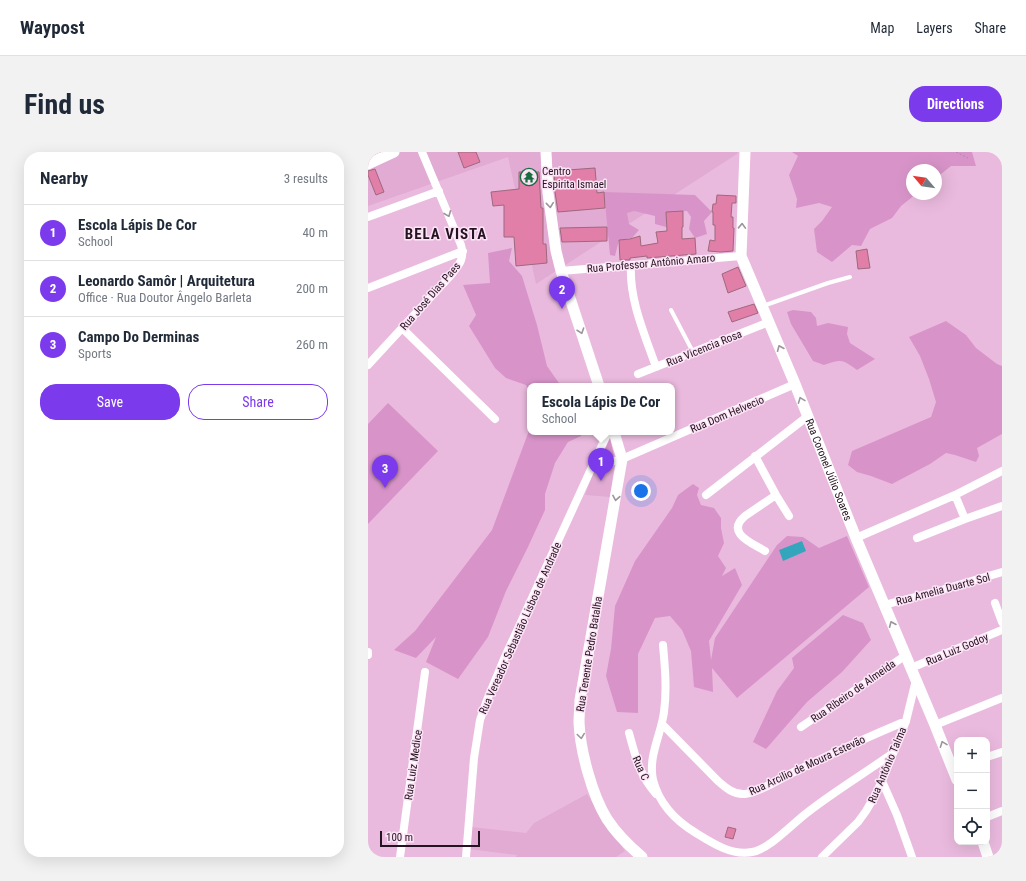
<!DOCTYPE html>
<html lang="en">
<head>
<meta charset="utf-8">
<style>
	body { margin:0; font-family:"Roboto Condensed",sans-serif; background:#f2f2f3; color:#1f2937 }
	.controls { position:absolute; right:12px; bottom:12px; display:grid; overflow:hidden; border-radius:8px; box-shadow:0 4px 16px #0002 }
	.controls button { width:36px; height:36px; display:grid; place-items:center; padding:0; border:0; border-bottom:1px solid #e0e1e3; background:#fff; color:#1f2937; font:20px sans-serif }
	.compass { position:absolute; left:538px; top:12px; width:36px; height:36px; border-radius:50%; background:#fff; box-shadow:0 4px 16px #0002; rotate:299deg }
	.scale { position:absolute; left:12px; bottom:10px; width:100px; box-sizing:border-box; padding-left:4px; border:2px solid #241320; border-top:0; font-size:11px; line-height:14px; white-space:nowrap; color:#241320; -webkit-text-stroke:3px #fce4f6; paint-order:stroke }
	.you { position:absolute; left:273px; top:339px; width:14px; height:14px; margin:-10px; border:3px solid #fff; border-radius:50%; background:#1a73e8; box-shadow:0 0 0 6px #1a73e833 }
	.badge { display:grid; place-items:center; width:26px; height:26px; border-radius:50%; background:#7c3aed; color:#fff; font-size:13px; font-weight:700 }
	.pin { position:absolute; translate:-50% -33px; filter:drop-shadow(0 1px 2px #0008) }
	.pin::after { content:''; position:absolute; top:21px; width:14px; height:12px; background:inherit; clip-path:polygon(0 0,100% 0,50% 100%) }
	.popup { position:absolute; left:159px; top:231px; width:148px; height:52px; box-sizing:border-box; display:grid; place-content:center; border-radius:8px; background:#fff; filter:drop-shadow(0 1px 3px #0005); font-size:13px; white-space:nowrap; color:#747a83 }
	.popup b { font-size:15px; color:#1f2937 }
	.popup::after { content:''; position:absolute; left:50%; top:100%; margin-left:-8px; border:8px solid transparent; border-top-color:#fff }
	.list { margin:0; padding:0; list-style:none }
	h2 { display:flex; justify-content:space-between; align-items:center; height:52px; margin:0; padding:0 16px; font-size:17px }
	h2 small { font-size:13px; font-weight:400; color:#747a83 }
	.list li { display:grid; grid-template-columns:26px 1fr auto; gap:12px; align-items:center; box-sizing:border-box; height:56px; padding:0 16px; border-top:1px solid #e0e1e3 }
	.list b { display:block; font-size:15px; white-space:nowrap }
	.list p { margin:0; font-size:13px; white-space:nowrap; color:#747a83 }
	.list em { font-size:13px; font-style:normal; color:#747a83 }
	.actions { display:flex; gap:8px; padding:12px 16px }
	.actions a { flex:1; padding:9px 0; border:1px solid #7c3aed; border-radius:16px; text-align:center; font-size:14px; color:#7c3aed }
	.actions .main { background:#7c3aed; color:#fff }
	.icon { flex:none; width:22px; height:22px; fill:none; stroke:currentColor; stroke-width:2; stroke-linecap:round; stroke-linejoin:round }
	.map { position:relative; flex:none; width:634px; height:705px; overflow:hidden; border-radius:16px }
	header { display:flex; align-items:center; gap:24px; box-sizing:border-box; height:56px; padding:0 20px; background:#fff; border-bottom:1px solid #e0e1e3 }
	header strong { font-size:19px }
	nav { display:flex; gap:22px; margin-inline-start:auto; font-size:14px }
	.intro { display:flex; align-items:center; justify-content:space-between; box-sizing:border-box; height:96px; padding:0 24px }
	h1 { margin:0; font-size:28px }
	.button { padding:10px 18px; border-radius:16px; background:#7c3aed; color:#fff; font-size:14px; font-weight:700 }
	main { display:flex; gap:24px; padding:0 24px }
	aside { flex:1; background:#fff; border-radius:16px; box-shadow:0 4px 16px #0002 }
	.map>svg:first-child { display:block }
</style>
</head>
<body>
<header>
<strong>Waypost</strong>
<nav><a>Map</a><a>Layers</a><a>Share</a></nav>
</header>
<div class="intro"><h1>Find us</h1><a class="button">Directions</a></div>
<main>
<aside>
<h2>Nearby<small>3 results</small></h2>
<ul class="list">
<li><span class="badge">1</span><div><b>Escola Lápis De Cor</b><p>School</p></div><em>40 m</em></li>
<li><span class="badge">2</span><div><b>Leonardo Samôr | Arquitetura</b><p>Office · Rua Doutor Ângelo Barleta</p></div><em>200 m</em></li>
<li><span class="badge">3</span><div><b>Campo Do Derminas</b><p>Sports</p></div><em>260 m</em></li>
</ul>
<div class="actions"><a class="main">Save</a><a>Share</a></div>
</aside>
<div class="map">
<svg width="634" height="705" viewBox="0 0 634 705">
	<rect width="100%" height="100%" fill="#eabade"/>
	<path fill="#e1abd4" d="M0,0h370l-1,2 -201,130 -28,-127 -140,49z
		M246,315l-4,30 -25,-2 10,-27z
		M219,642l38,57 -9,6h-100l1,-2 -48,-6 2,-22 55,6 8,-10z"/>
	<path fill="#d894c9" d="M424,0h180l4,14h-25l-15,12v-8h-24v24h4l-15,12 -9,12 -22,11 -9,17 -9,-1 -20,17 -15,-10 -3,-23 8,-8 10,-14 -13,-4 -23,5 1,-9 -8,-24 9,-19z
		M236,40l91,3 17,17 -8,9 3,13 -12,4 -6,-9 2,-12 -4,-6 -21,1v15l-11,-3v-8l-21,-5 -7,2 2,11 10,6 -7,8 -13,2 -4,16 -5,-1z
		M144,96l-3,13 13,15 15,49 10,41 14,20h-31v5l-4,-6 -20,-7 -11,-10 -26,-42 7,-11 -13,-30 27,-2 -2,-30z
		M425,158l18,2 5,6 1,8 11,-3 20,4 -1,7 3,9 25,16 -18,11c-15,-11 -15,-11 -33,-5l-11,-4 -22,-37 -4,-12z
		M578,169l20,14 10,13 21,16 5,2v68l-25,14 2,8 -3,6 -21,-7 -9,-2 -16,11 -38,20 -21,-8 -14,-4 -9,-7 4,-14 79,-34 5,-15 -7,-23 -9,-23 -11,-19z
		M20,251l50,48 -70,73v-100z
		M162,276v4h52l-1,4 -13,6 -13,21 -10,31v16l-17,37 -22,44 -18,46 -30,42 -32,-17 10,-25 -20,21 -22,-8 21,-19 77,-101z
		M242,286l4,18 -12,3 -1,-1z
		M325,332l6,4 -2,7 4,10 13,3 7,10v10l3,15 -6,13 8,12 -4,8 13,-8 7,17 -33,56 2,19 4,-22 62,-93 10,-9 16,1 16,11 28,-12 22,51 -132,111 -25,-30 1,24 -19,-5 -3,-36 -9,-21 -12,-14 -15,2 -17,36v59l-21,-1 -11,-36 5,-27 4,-43 20,-45 37,-53 6,-13z
		M475,463l20,8 8,17 -29,32 -35,30 -41,47 -13,-7 24,-51 17,-23 -2,-10z"/>
	<path fill="#33a6be" d="M434,389l4,10 -23,10 -4,-11z"/>
	<path fill="#e27fa8" stroke="#9d687c" d="M90,0h18l4,10 -16,6z
		M227,16l2,25 7,-1 1,16 -47,4 -3,-20 -1,-21z
		M7,17l9,23 -8,3 -8,-20v-4z
		M151,20h20l2,36h2v36h3l1,19 -31,3 -2,-29h-10v-32l-11,1 -2,-14 28,-3z
		M349,43l19,1v7h-4l-1,14h2v11h1l-1,23 -12,1 -13,-1 2,-11 5,1v-16h-2v-13h-1l1,-8h3z
		M315,59v16h-1v12l13,-1 1,16 -49,4v-2l-17,2v2h-10l-1,-20 11,-1 10,-3 1,10 17,-3 -2,-11 11,-1 -1,-19z
		M239,75v14l-45,1 -2,-14z
		M499,97l3,19 -12,1 -2,-18z
		M370,115l8,19 -18,7 -6,-19z
		M386,152l4,9 -26,9 -4,-10z
		M360,675l8,2 -3,10 -8,-2z"/>
	<g fill="none" stroke-linecap="round" stroke-linejoin="round">
		<path stroke="#ae87a5" stroke-width="1" stroke-dasharray="2 2" stroke-linecap="butt" d="M588,0l12,6"/>
		<path stroke="#fff" stroke-width="4" d="M395,154l65,-23 22,-6
			M303,158l22,42"/>
		<path stroke="#fff" stroke-width="8" d="M0,65l71,-26
			M263,113c-2,35 14,70 25,102
			M193,119l180,-15
			M0,136l95,-37
			M34,176l93,91
			M0,213l83,-90c8,-10 14,-16 10,-30l-39,-93
			M270,222l131,-52
			M387,304l21,39 13,21
			M224,315l30,-8 173,-75
			M338,343l102,-79
			M587,343l10,24
			M488,386l99,-43 47,-24
			M549,386l48,-19 37,-13
			M397,399c-13,-8 -40,-18 -20,-35l31,-21
			M627,451l7,19
			M516,453l54,-14 64,-19
			M295,493c2,22 4,44 1,67 -3,23 -16,44 -11,68 6,23 23,41 43,53 16,10 36,23 56,19 18,-3 41,-29 56,-40 27,-21 57,-39 85,-59
			M0,500v3
			M543,516l91,-38
			M294,572l56,57c8,7 16,14 27,13 14,-1 41,-19 55,-25 35,-17 70,-33 106,-48
			M567,573l67,-27
			M433,575l105,-72
			M261,581c7,25 10,41 27,61
			M619,605l15,-5
			M514,629l15,34 15,42
			M619,665l15,-6
			M32,705l25,-185
			M98,705l8,-99 6,-38 7,-20 17,-41 104,-227
			M454,705l36,-35 8,-11 7,-12 9,-18 24,-60 10,-41"/>
		<g stroke="#fff" stroke-width="11">
			<path d="M178,0l2,41 8,58 5,20 38,115"/>
			<path id="s1" d="M377,0l-4,104 54,128 61,154 79,187 22,55"/>
			<path d="M0,12l26,-12"/>
			<path d="M246,280l8,27 -42,241c0,7 -1,15 -1,22 1,28 13,73 28,97 9,14 22,27 35,38"/>
			<path d="M615,690l5,15"/>
		</g>
	</g>
	<defs><path id="oneway-chevron" d="M-2-3.5L2.5 0L-2 3.5" fill="none" stroke-width="1.6" stroke-linecap="round" stroke-linejoin="round"/></defs>
	<g stroke="#9c959b">
		<use href="#oneway-chevron" transform="translate(182 53) rotate(84)"/>
		<use href="#oneway-chevron" transform="translate(80 62) rotate(68)"/>
		<use href="#oneway-chevron" transform="translate(374 74) rotate(-88)"/>
		<use href="#oneway-chevron" transform="translate(213 179) rotate(71)"/>
		<use href="#oneway-chevron" transform="translate(412 196) rotate(-113)"/>
		<use href="#oneway-chevron" transform="translate(433 248) rotate(-111)"/>
		<use href="#oneway-chevron" transform="translate(248 346) rotate(100)"/>
		<use href="#oneway-chevron" transform="translate(524 472) rotate(-113)"/>
		<use href="#oneway-chevron" transform="translate(213 584) rotate(82)"/>
		<use href="#oneway-chevron" transform="translate(575 592) rotate(-111)"/>
	</g>
	<defs>
		<symbol id="temple-ring" viewBox="-11 -11 22 22"><circle r="9.5" fill="#fce4f6" stroke="#166d40" stroke-width="1.5"/><path d="M0-6L5-2H3V0L6.5 2.5H4V6H1.5V3h-3V6H-4V2.5H-6.5L-3 0V-2H-5Z" fill="#166d40"/></symbol>
	</defs>
	<g fill-rule="evenodd">
		<use href="#temple-ring" x="151" y="15" width="20" height="20"/>
	</g>
	<g text-anchor="middle" stroke-width="3" stroke-linejoin="round" paint-order="stroke">
		<g font-size="11" fill="#241320" stroke="#fce4f6" text-anchor="start">
			<text x="174" y="23">Centro<tspan x="174" dy="13">Espirita Ismael</tspan></text>
		</g>
		<g font-size="11" fill="#241320" stroke="#fce4f6">
			<text transform="translate(283 111) rotate(-5)" y="4">Rua Professor Antônio Amaro</text>
			<text transform="translate(62 144) rotate(-49)" y="4">Rua José Dias Paes</text>
			<text transform="translate(336 196) rotate(-22)" y="4">Rua Vicencia Rosa</text>
			<text transform="translate(359 262) rotate(-23)" y="4">Rua Dom Helvecio</text>
			<text dy="4" stroke="none"><textPath href="#s1" startOffset="335">Rua Coronel Júlio Soares</textPath></text>
			<text transform="translate(575 437) rotate(-15)" y="4">Rua Amelia Duarte Sol</text>
			<text transform="translate(152 476) rotate(-66)" y="4">Rua Vereador Sebastião Lisboa de Andrade</text>
			<text transform="translate(589 497) rotate(-23)" y="4">Rua Luiz Godoy</text>
			<text transform="translate(221 502) rotate(-81)" y="4">Rua Tenente Pedro Batalha</text>
			<text transform="translate(485 539) rotate(-35)" y="4">Rua Ribeiro de Almeida</text>
			<text transform="translate(45 613) rotate(-82)" y="4">Rua Luiz Medice</text>
			<text transform="translate(439 613) rotate(-25)" y="4">Rua Arcilio de Moura Estevão</text>
			<text transform="translate(519 613) rotate(-67)" y="4">Rua Antônio Talma</text>
			<text transform="translate(273 616) rotate(66)" y="4">Rua C</text>
		</g>
		<g font-size="15" font-weight="bold" letter-spacing="1" fill="#241320" stroke="#fce4f6">
			<text x="78" y="87">BELA VISTA</text>
		</g>
	</g>
</svg>
<div class="controls">
<button>+</button>
<button>−</button>
<button><svg class="icon" aria-label="locate" viewBox="0 0 24 24"><circle cx="12" cy="12" r="6"/><path d="M12 2v4M12 18v4M2 12h4M18 12h4"/></svg></button>
</div>
<svg class="compass" viewBox="-18 -18 36 36"><path d="M0-13l5 13h-10z" fill="#e53935"/><path d="M0 13l5-13h-10z" fill="#747a83"/></svg>
<div class="scale">100 m</div>
<div class="you"></div>
<div class="pin badge" style="left:233px;top:329px">1</div>
<div class="popup"><b>Escola Lápis De Cor</b>School</div>
<div class="pin badge" style="left:194px;top:157px">2</div>
<div class="pin badge" style="left:17px;top:336px">3</div>
</div>
</main>
</body>
</html>
